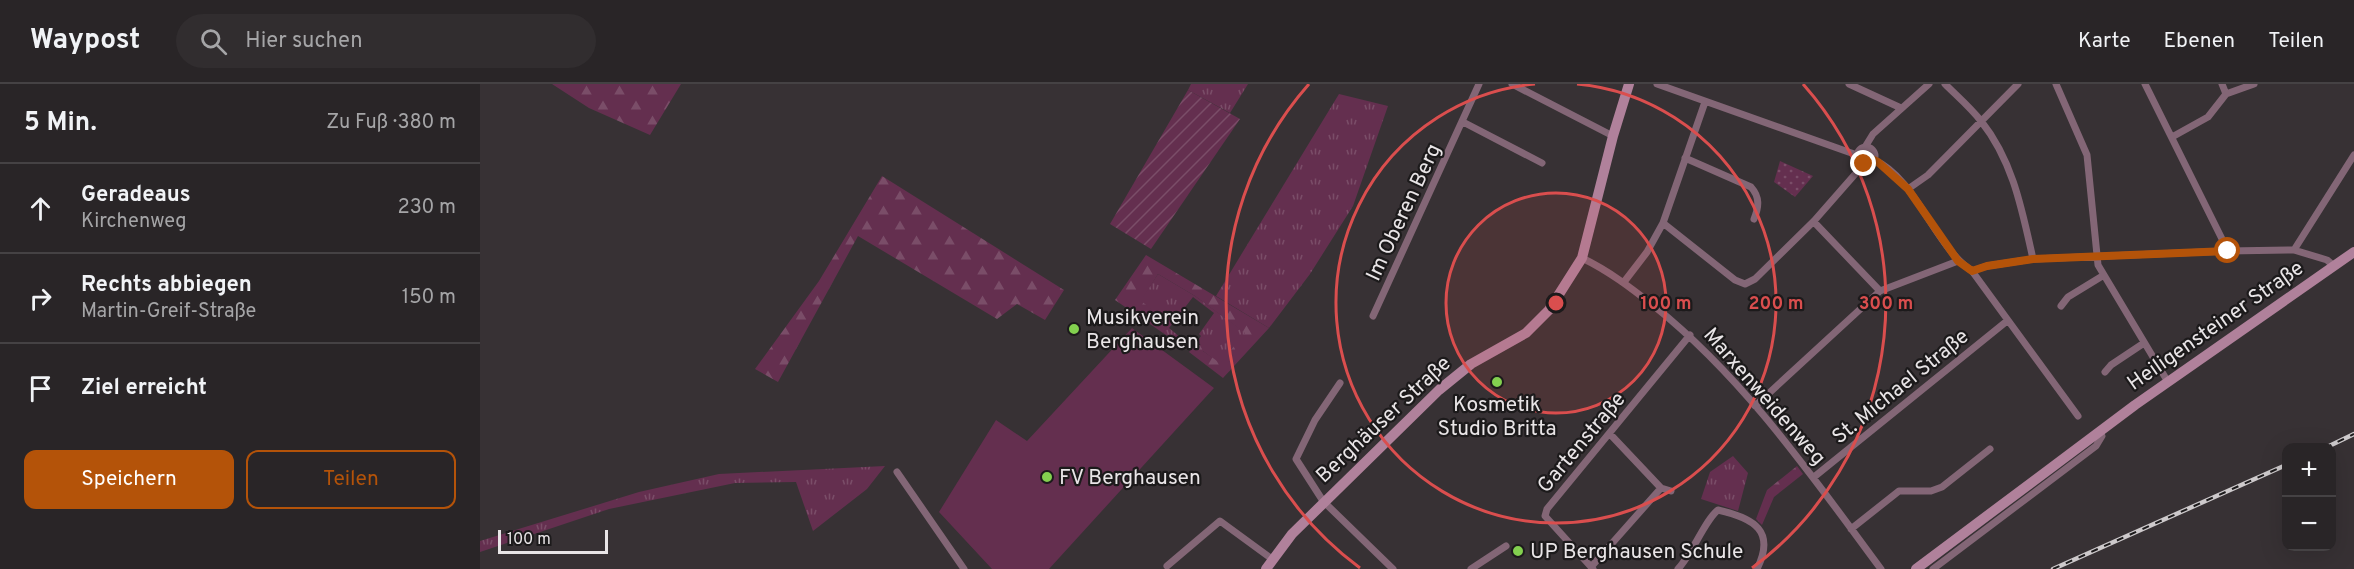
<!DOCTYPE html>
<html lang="de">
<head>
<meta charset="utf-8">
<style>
	body { margin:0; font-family:Overpass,sans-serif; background:#312d2f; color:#f1f3f6 }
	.controls { position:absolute; right:18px; bottom:18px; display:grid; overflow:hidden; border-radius:12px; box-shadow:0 6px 24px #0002 }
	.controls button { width:54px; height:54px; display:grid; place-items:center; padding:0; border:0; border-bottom:2px solid #454244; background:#292527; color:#f1f3f6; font:30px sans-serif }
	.scale { position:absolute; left:18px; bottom:15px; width:110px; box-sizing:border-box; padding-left:6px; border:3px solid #e9e5e7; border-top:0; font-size:16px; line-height:21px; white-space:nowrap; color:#e9e5e7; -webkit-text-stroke:4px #1c1a1b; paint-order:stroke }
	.stop { position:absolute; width:18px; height:18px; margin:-14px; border:4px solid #b45309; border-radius:50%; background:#fff }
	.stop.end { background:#b45309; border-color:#fff; box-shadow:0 2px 6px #0008 }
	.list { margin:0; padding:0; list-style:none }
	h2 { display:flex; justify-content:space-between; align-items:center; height:78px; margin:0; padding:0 24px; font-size:26px }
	h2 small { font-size:20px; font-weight:400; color:#a5a5a7 }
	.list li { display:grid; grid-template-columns:39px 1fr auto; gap:18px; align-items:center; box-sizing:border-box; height:90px; padding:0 24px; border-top:2px solid #454244 }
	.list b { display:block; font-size:22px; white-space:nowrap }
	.list p { margin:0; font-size:20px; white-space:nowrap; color:#a5a5a7 }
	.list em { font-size:20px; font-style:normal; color:#a5a5a7 }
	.actions { display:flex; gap:12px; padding:18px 24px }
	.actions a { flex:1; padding:14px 0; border:2px solid #b45309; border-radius:12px; text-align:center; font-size:21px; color:#b45309 }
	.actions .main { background:#b45309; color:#fff }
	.icon { flex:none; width:33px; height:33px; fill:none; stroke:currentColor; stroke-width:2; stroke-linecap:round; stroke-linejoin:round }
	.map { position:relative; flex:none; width:1874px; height:485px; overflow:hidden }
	header { display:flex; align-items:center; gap:36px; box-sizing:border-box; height:84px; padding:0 30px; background:#292527; border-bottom:2px solid #454244 }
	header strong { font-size:28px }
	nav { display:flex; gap:33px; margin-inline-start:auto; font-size:21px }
	.search { width:420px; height:54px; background:#312d2f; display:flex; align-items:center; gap:15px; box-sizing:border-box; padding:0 21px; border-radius:33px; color:#a5a5a7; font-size:22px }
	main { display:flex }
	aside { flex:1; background:#292527 }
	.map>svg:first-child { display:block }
</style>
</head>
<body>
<header>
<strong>Waypost</strong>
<div class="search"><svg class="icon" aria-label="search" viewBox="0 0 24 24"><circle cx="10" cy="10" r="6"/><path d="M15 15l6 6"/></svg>Hier suchen</div>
<nav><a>Karte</a><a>Ebenen</a><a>Teilen</a></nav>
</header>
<main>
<aside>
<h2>5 Min.<small>Zu Fuß · 380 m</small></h2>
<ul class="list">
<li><svg class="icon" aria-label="ahead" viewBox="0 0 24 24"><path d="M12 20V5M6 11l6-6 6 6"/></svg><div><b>Geradeaus</b><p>Kirchenweg</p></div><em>230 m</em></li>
<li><svg class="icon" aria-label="right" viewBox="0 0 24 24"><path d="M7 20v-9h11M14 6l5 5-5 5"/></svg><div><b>Rechts abbiegen</b><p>Martin-Greif-Straße</p></div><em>150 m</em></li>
<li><svg class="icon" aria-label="arrive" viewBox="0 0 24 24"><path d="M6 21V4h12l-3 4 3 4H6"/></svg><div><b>Ziel erreicht</b></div></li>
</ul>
<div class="actions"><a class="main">Speichern</a><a>Teilen</a></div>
</aside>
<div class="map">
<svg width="1874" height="485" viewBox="0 0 1874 485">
	<defs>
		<pattern id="grass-tufts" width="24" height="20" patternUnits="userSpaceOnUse" patternTransform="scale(1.5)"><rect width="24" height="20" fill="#642f4f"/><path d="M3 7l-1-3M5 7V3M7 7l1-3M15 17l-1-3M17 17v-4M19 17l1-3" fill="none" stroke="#7a4d68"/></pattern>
		<pattern id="forest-firs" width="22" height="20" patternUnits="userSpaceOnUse" patternTransform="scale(1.5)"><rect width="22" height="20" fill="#642f4f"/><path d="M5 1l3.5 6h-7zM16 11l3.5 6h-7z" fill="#7a4d68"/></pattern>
		<pattern id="park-dots" width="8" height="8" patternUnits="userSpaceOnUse" patternTransform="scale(1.5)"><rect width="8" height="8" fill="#642f4f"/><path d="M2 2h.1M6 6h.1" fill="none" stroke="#7a4d68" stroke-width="1.8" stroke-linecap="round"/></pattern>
		<pattern id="garden-furrows" width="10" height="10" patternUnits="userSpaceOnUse" patternTransform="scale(1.5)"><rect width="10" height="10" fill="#642f4f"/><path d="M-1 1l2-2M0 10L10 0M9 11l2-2" fill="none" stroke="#7a4d68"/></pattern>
	</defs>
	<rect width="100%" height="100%" fill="#373134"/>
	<path fill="url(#grass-tufts)" d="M711,0h57l-18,29 -42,-23z
		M859,10l49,12 -35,100 -43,68 -41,54 -53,-32z
		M678,190l37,22 51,37 -26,31 -17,-13 -3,-7 -5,1 6,-9 -2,-2 15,-21 -21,-16 -24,31 17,14 -3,4 -20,-13 6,-10 -29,-22z
		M1253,372l15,17 -10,38 -37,-12 9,-27z
		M405,382l-18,23 -54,42 -17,-49 -61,1 -126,26 -129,43v-11l159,-49 80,-18z"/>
	<path fill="url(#forest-firs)" d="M72,0h129l-31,51 -61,-27z
		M402,92l182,114 -19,30 -28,-16 -20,15 -139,-83 -80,146 -23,-13 64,-88z
		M666,171l123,73 -46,50 -34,-26 6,-7h10l-2,6 17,12 25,-30 -50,-37 -37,-22 -17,27 29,22 -7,10 -48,-33z
		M1317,382l6,8 -29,23 -12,28 -6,-6 11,-29z"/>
	<path fill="url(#park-dots)" d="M1300,77l33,15 -18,21 -21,-15z"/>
	<path fill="url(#garden-furrows)" d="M708,6l52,29 -89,130 -41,-25z"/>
	<path fill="#642f4f" d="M652,244l82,60 -165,181h-57l-53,-57 57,-92 31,21z"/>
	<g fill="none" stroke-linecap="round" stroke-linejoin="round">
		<path stroke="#836676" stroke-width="7" d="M1032,0l101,52
			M1177,0l200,71
			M1369,0l52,24
			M1465,0c12,12 26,24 36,37 32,40 41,89 52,138
			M1576,0l31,71 11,110 70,117
			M1665,0l83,167
			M1746,10l28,-10
			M1225,18l-42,121 72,57 10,4 10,-5 59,-58 50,-57
			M983,38l79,41
			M1692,53l36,-20 18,-23 -4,-10
			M1385,63l8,-13 56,-50
			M1377 72a9 9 0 1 1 18 0a9 9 0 1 1-18 0Z
			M1205,74l66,29c9,10 8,20 3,32
			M1394,76c42,18 60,86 98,111l106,145
			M1428,105l20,-14 90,-91
			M1334,138l66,69
			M1814,166l60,-95
			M1102,174c27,13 49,30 72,48 91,73 158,170 227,263
			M1492,187l15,-5 46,-7 195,-8 66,-1 33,10 7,6
			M1144,198l23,-30 16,-29
			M1581,222l7,-9 36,-22
			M893,232l106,-232
			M1625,288l6,-7 33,-22
			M860,299l-25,37 -19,39 27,42 70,68
			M1275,322l125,-115 78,-30
			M417,388l67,97
			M1334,393l193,-156
			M1181,404l10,3
			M1371,445l48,-38h32l11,-4 48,-38
			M687,482l53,-45 52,38
			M1111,483l70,-79 -51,-54
			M991,485l35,-23
			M1113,485l-48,-53 2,-7 143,-174
			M1198,485c15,-16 27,-49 40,-59 36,8 58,21 39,59
			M1453,485l163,-123 6,-10 -3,-5"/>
		<path stroke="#b0819b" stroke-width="10" d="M786,485l26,-35 147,-144 32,-26 55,-31 23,-23 33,-52 31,-122 16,-52
			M1436,485l219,-164 219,-153"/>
		<defs>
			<path id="rail" d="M1845,364l29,-14
				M1573,485l233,-104"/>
		</defs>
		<use href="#rail" stroke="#cdc9cb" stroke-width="4.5"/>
		<use href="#rail" stroke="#1c1a1b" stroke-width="2" stroke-dasharray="7" stroke-linecap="butt"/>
	</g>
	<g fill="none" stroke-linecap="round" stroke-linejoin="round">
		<path stroke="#b45309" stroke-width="8" d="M1384,80l10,-4 4,2 30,27 50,72 14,10 15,-5 46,-7 195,-8"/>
	</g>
	<circle cx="1076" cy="219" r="110" fill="#da4e4e" fill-opacity=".12"/>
	<g fill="none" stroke="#da4e4e" stroke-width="3">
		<circle cx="1076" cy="219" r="110"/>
		<path d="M1097 0A220 220 0 1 1 1055 0"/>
		<path d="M880 484A330 330 0 0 1 829 0M1323 0A330 330 0 0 1 1272 484"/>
	</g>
	<g fill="#83d04f" stroke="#1c1a1b" stroke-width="2">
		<circle cx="594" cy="245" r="6"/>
		<circle cx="1017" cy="298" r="6"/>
		<circle cx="567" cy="393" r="6"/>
		<circle cx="1038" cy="467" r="6"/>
	</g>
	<g text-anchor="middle" stroke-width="4.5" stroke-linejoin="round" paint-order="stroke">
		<g font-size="21" fill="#e9e5e7" stroke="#1c1a1b">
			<text transform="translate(923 128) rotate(-65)" y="7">Im Oberen Berg</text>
			<text transform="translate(1735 241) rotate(-35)" y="7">Heiligensteiner Straße</text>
			<text transform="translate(1420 302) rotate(-39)" y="7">St. Michael Straße</text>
			<text transform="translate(1285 312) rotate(49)" y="7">Marxenweidenweg</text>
			<text transform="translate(903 335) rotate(-43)" y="7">Berghäuser Straße</text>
			<text transform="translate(1101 358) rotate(-50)" y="7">Gartenstraße</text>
		</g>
		<g font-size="21" fill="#e9e5e7" stroke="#1c1a1b" text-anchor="start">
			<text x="606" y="240">Musikverein<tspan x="606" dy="24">Berghausen</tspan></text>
			<text x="1017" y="327" text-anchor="middle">Kosmetik<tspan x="1017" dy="24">Studio Britta</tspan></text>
			<text x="579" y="400">FV Berghausen</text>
			<text x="1050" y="474">UP Berghausen Schule</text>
		</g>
	</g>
	<circle cx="1076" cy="219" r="9" fill="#da4e4e" stroke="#1c1a1b" stroke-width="3"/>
	<g font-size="18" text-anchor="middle" font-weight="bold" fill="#da4e4e" stroke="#1c1a1b" stroke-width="4.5" stroke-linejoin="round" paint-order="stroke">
		<text x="1186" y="225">100 m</text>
		<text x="1296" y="225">200 m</text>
		<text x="1406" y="225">300 m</text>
	</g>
</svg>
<div class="controls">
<button>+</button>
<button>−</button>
</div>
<div class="scale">100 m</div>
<div class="stop" style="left:1748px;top:167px"></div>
<div class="stop end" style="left:1384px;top:80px"></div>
</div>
</main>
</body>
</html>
